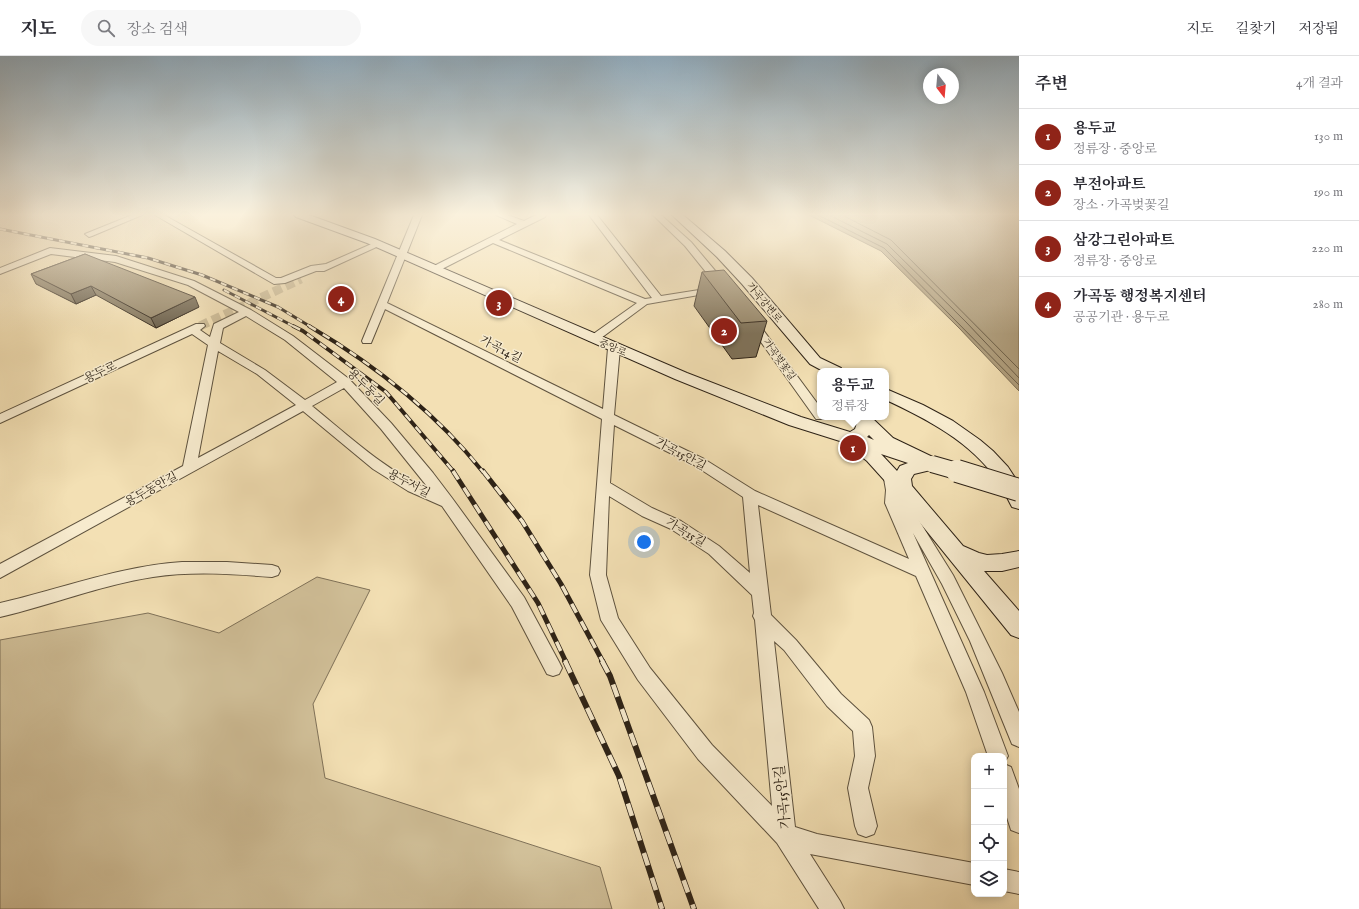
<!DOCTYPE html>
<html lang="ko">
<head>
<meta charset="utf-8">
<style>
	body { margin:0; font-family:"IM FELL English","Noto Serif KR",serif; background:#f7f7f7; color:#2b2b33 }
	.controls { position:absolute; right:12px; bottom:12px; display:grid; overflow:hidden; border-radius:8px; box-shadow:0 2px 10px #0003 }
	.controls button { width:36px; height:36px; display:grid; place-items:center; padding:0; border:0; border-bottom:1px solid #e1e1e2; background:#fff; color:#2b2b33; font:20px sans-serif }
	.compass { position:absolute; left:923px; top:12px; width:36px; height:36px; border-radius:50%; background:#fff; box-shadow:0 2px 10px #0003; rotate:164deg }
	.you { position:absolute; left:644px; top:486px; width:14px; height:14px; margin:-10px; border:3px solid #fff; border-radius:50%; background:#1a73e8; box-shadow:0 0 0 6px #1a73e833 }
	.badge { display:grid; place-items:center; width:26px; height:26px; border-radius:50%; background:#8f2418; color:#fff; font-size:13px; font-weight:700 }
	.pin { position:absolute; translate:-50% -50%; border:2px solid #fff; box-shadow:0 1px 4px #0006 }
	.popup { position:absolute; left:817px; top:312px; width:72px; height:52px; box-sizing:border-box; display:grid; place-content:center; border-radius:8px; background:#fff; filter:drop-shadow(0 1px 3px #0005); font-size:13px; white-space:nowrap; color:#7c7c81 }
	.popup b { font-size:15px; color:#2b2b33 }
	.popup::after { content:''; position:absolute; left:50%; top:100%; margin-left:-8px; border:8px solid transparent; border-top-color:#fff }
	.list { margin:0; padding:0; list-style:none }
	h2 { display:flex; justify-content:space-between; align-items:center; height:52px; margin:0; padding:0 16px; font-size:17px }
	h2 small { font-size:13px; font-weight:400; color:#7c7c81 }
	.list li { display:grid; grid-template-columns:26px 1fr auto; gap:12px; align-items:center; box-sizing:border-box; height:56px; padding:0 16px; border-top:1px solid #e1e1e2 }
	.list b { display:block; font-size:15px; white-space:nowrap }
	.list p { margin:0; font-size:13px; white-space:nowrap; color:#7c7c81 }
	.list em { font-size:13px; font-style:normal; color:#7c7c81 }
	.icon { flex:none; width:22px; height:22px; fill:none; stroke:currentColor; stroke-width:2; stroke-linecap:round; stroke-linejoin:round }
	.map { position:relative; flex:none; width:1019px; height:853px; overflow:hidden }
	header { display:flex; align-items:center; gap:24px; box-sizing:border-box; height:56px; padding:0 20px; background:#fff; border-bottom:1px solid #e1e1e2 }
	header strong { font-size:19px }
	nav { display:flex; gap:22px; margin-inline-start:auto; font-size:14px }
	.search { width:280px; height:36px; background:#f7f7f7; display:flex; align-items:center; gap:10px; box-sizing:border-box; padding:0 14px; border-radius:22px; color:#7c7c81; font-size:15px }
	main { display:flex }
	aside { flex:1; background:#fff }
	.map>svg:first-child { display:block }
</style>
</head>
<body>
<header>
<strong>지도</strong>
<div class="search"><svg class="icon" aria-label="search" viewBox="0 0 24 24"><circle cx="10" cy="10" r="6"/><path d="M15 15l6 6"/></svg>장소 검색</div>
<nav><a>지도</a><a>길찾기</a><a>저장됨</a></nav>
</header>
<main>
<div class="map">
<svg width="1019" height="853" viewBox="0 0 1019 853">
	<rect width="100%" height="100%" fill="#f3e0b4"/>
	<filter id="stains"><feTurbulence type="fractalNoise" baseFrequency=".005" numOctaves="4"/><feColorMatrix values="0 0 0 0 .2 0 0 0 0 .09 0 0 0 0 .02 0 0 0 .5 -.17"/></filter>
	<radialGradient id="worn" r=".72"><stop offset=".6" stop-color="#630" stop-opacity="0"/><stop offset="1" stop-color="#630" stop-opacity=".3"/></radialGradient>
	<path fill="#d1c099" stroke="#7f7158" d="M317,521l53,13 -57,114 12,74 275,89 12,42h-612v-269l148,-27 71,20z"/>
	<path fill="#b09f7e" stroke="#7c6d54" d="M809,159h210v176l-60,-63 -78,-77z"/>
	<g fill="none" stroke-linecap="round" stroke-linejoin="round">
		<path stroke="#6e604a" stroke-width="1" d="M818,159l66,33 135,137
			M829,159l58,29 79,78 53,56
			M842,159l49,25 128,129"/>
		<path stroke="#cbba94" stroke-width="9" stroke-dasharray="9 4.5" stroke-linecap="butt" d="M200,270l101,-47"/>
		<defs>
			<path id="minor" d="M132,159h10l-50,21 -3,1 -4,-3z
				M155,159h9l112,63h5l30,-12 15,-2 50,-22 3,-1 4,3 -59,27h-8l-31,12 -11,1z
				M414,159h8l-35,88 216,106 5,-61 6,-3 4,1 2,2 -6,67 90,44 51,32 154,68 -24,-56 1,-13 -3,-17 2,-3 5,-2 5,2 5,20 53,85 49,98 17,39v35l-7,-3 -42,-103 -28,-57 -29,-51 71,159 24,64 -4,7v-7h-16l-22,-64 -50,-116 -158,-71 13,110 25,25 45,54 28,26 3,7 3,29 -7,32 9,38 -3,8 -8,3 -8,-3 -3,-8 -7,-38 7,-32 -2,-25 -26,-25 -43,-56 -10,-9 21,186 22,7 157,29v22l-164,-31 30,47 4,8h-25l-42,-66 -79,-84 -60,-79 -37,-60 -11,-45 12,-156 -217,-110 -14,34h-8l-1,-2zM614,369l80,40 49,32 7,76 -31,-27 -38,-25 -29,-13 -42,-25zM609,440l33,20 29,13 38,25 43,41 2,18 -1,3 2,4 17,186 -60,-61 -62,-77 -32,-50 -12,-43z
				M496,159h11l17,6 12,-6h10l-1,2 -46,23 146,59 7,-1 -63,-83h8l64,81 57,-9 -33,-41 -32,-31h8l30,27 37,44 -2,2h-6l-1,3 -3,1 -69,12 -50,37h-8l-1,-2 1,-2 48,-34 -144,-60 -55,28h-6l-2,-2 2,-2 85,-43z
				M50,192l66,8 78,25 57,29 42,26 56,43 42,44 42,50 19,25 72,99 35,65 3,6 -3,6 -6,2 -6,-2 -35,-67 -70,-101 -34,-15 -35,-22 -70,-58 -303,167v-14l183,-98 25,-121 -16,-11 -192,89v-9l196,-90h8l1,2 -5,4 10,7 4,-13 25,-12 -51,-27 -73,-23 -64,-8 -51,20v-6zM246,260l39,24 52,42 -32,18 -40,-30 -45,-27 3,-15zM218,295l39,23 39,31 -98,53zM344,332l37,41 49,61c-44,-19 -81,-54 -118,-84z
				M751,262l4,1 65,88v10h6l-2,2h-8l-70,-98z
				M182,506h45l45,3 6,2 2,4 -2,4 -6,2c-39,-3 -79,-6 -119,0 -52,8 -102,28 -153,40v-14c61,-14 120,-37 182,-41z
				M1004,708l7,3 8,22v44l-8,-3 -7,-22z
				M1004,813l15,3v22l-15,-3z"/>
			<path id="secondary" d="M294,159h15l66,24 312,134 114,44 49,15 5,-3 4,-12h12l22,21 46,22 2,4 -2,4 -25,6 -3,5 1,7 51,60 16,7 8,2 15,-1 17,-3v16l-17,4h-18l35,40v27l-8,-3 -116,-143 -28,-31 -24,-19 -54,-17 -114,-46 -308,-136 -71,-26zM869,379l5,5 -7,-3zM881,398l27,9 -8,3 -3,5z
				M672,159h11l42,36 27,27 68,80 21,10 2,3h-20l-13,-7 -68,-80 -25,-27z
				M886,333l37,16 30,16 27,19 13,11 15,16 11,17v25l-7,-2c-5,-9 -9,-19 -15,-27 -26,-38 -70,-61 -111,-80z"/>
		</defs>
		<use href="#minor" stroke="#5e523e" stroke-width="2"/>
		<use href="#secondary" stroke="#2d2216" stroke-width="2"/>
		<use href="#minor" fill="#f7ebce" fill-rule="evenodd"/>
		<use href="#secondary" fill="#f7ebce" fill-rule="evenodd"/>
		<defs>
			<path id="rail-far3" d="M0,173l148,29 54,17 76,32 33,20
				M224,234l71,37"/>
			<path id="rail-far2" d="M293,270l10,5 83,61 68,80
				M309,270c66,39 126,86 174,146"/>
			<path id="rail-far1" d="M453,415l85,132 28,59
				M483,415l39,50 39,63 42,78"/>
			<path id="rail" d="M565,605l54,115 43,133
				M602,605l8,15 84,233"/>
		</defs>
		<use href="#rail-far3" stroke="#2d2216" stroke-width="3"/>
		<use href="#rail-far2" stroke="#2d2216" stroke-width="4"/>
		<use href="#rail-far1" stroke="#2d2216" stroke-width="5"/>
		<use href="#rail" stroke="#2d2216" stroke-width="6"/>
		<use href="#rail-far3" stroke="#f7ebce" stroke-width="2" stroke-dasharray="6" stroke-linecap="butt"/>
		<use href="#rail-far2" stroke="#f7ebce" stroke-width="2.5" stroke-dasharray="8" stroke-linecap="butt"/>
		<use href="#rail-far1" stroke="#f7ebce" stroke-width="3.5" stroke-dasharray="10" stroke-linecap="butt"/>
		<use href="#rail" stroke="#f7ebce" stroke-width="4.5" stroke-dasharray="13" stroke-linecap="butt"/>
		<defs>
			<path id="secondary-bridge-far1" d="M932,408l28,8"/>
			<path id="secondary-bridge" d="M957,415l62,19"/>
		</defs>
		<use href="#secondary-bridge-far1" stroke="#2d2216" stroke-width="18" stroke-linecap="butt"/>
		<use href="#secondary-bridge" stroke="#2d2216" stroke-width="24" stroke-linecap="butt"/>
		<use href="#secondary-bridge-far1" stroke="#f7ebce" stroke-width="16"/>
		<use href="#secondary-bridge" stroke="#f7ebce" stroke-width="22"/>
	</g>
	<path fill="#7f7259" stroke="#2d2216" d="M85,198l114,53 -43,21 -60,-33 -20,9 -40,-20 -5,-10z
		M702,216l65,49 -11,36 -24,2 -38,-53z"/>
	<path fill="#685d49" stroke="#2d2216" d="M91,230l5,9 -20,9 -5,-10z
		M195,241l4,10 -43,21 -5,-10z"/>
	<path fill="#948568" stroke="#2d2216" d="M85,198l110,43 -44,21 -60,-32 -20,8 -40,-20z
		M724,214l43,51 -26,2 -39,-51z"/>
	<linearGradient id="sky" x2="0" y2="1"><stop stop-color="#91acbe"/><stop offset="0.57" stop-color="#faf1dd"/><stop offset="1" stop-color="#faf1dd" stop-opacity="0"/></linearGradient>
	<rect width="1019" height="278" fill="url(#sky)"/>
	<g text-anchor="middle" stroke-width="3" stroke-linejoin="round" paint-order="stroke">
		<g font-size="10" fill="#2d2216" stroke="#f7ebce">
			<text transform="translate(765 246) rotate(50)" y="4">가곡강변로</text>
			<text transform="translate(613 291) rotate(23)" y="4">중앙로</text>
			<text transform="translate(780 303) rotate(54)" y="4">가곡벚꽃길</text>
		</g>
		<g font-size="12" fill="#2d2216" stroke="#f7ebce">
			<text transform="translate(501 293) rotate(27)" y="4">가곡14길</text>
			<text transform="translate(100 316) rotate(-25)" y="4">용두로</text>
			<text transform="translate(366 331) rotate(45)" y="4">용두동길</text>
			<text transform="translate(681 398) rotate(28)" y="4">가곡15안길</text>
			<text transform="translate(409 427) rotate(28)" y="4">용두서길</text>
			<text transform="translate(151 433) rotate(-29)" y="4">용두동안길</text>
			<text transform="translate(686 476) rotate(31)" y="4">가곡15길</text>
		</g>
		<g font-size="14" fill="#2d2216" stroke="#f7ebce">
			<text transform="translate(782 741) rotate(-96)" y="5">가곡15안길</text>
		</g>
	</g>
	<rect width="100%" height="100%" filter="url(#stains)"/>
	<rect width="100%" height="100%" fill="url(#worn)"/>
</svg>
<div class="controls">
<button>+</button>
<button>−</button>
<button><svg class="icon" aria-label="locate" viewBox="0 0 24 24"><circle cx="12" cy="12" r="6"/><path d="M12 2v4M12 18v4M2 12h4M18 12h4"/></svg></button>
<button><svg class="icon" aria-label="layers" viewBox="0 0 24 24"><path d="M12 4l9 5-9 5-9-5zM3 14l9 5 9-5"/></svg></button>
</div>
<svg class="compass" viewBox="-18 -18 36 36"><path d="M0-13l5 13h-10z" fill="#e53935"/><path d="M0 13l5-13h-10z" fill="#7c7c81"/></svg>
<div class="you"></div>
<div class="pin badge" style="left:853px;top:392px">1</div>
<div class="popup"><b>용두교</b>정류장</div>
<div class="pin badge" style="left:724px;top:275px">2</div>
<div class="pin badge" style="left:499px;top:247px">3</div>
<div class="pin badge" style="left:341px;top:243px">4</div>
</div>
<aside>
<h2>주변<small>4개 결과</small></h2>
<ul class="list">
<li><span class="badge">1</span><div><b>용두교</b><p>정류장 · 중앙로</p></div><em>130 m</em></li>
<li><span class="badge">2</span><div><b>부전아파트</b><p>장소 · 가곡벚꽃길</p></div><em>190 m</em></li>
<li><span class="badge">3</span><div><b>삼강그린아파트</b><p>정류장 · 중앙로</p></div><em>220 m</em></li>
<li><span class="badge">4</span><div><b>가곡동 행정복지센터</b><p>공공기관 · 용두로</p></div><em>280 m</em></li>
</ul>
</aside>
</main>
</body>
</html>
